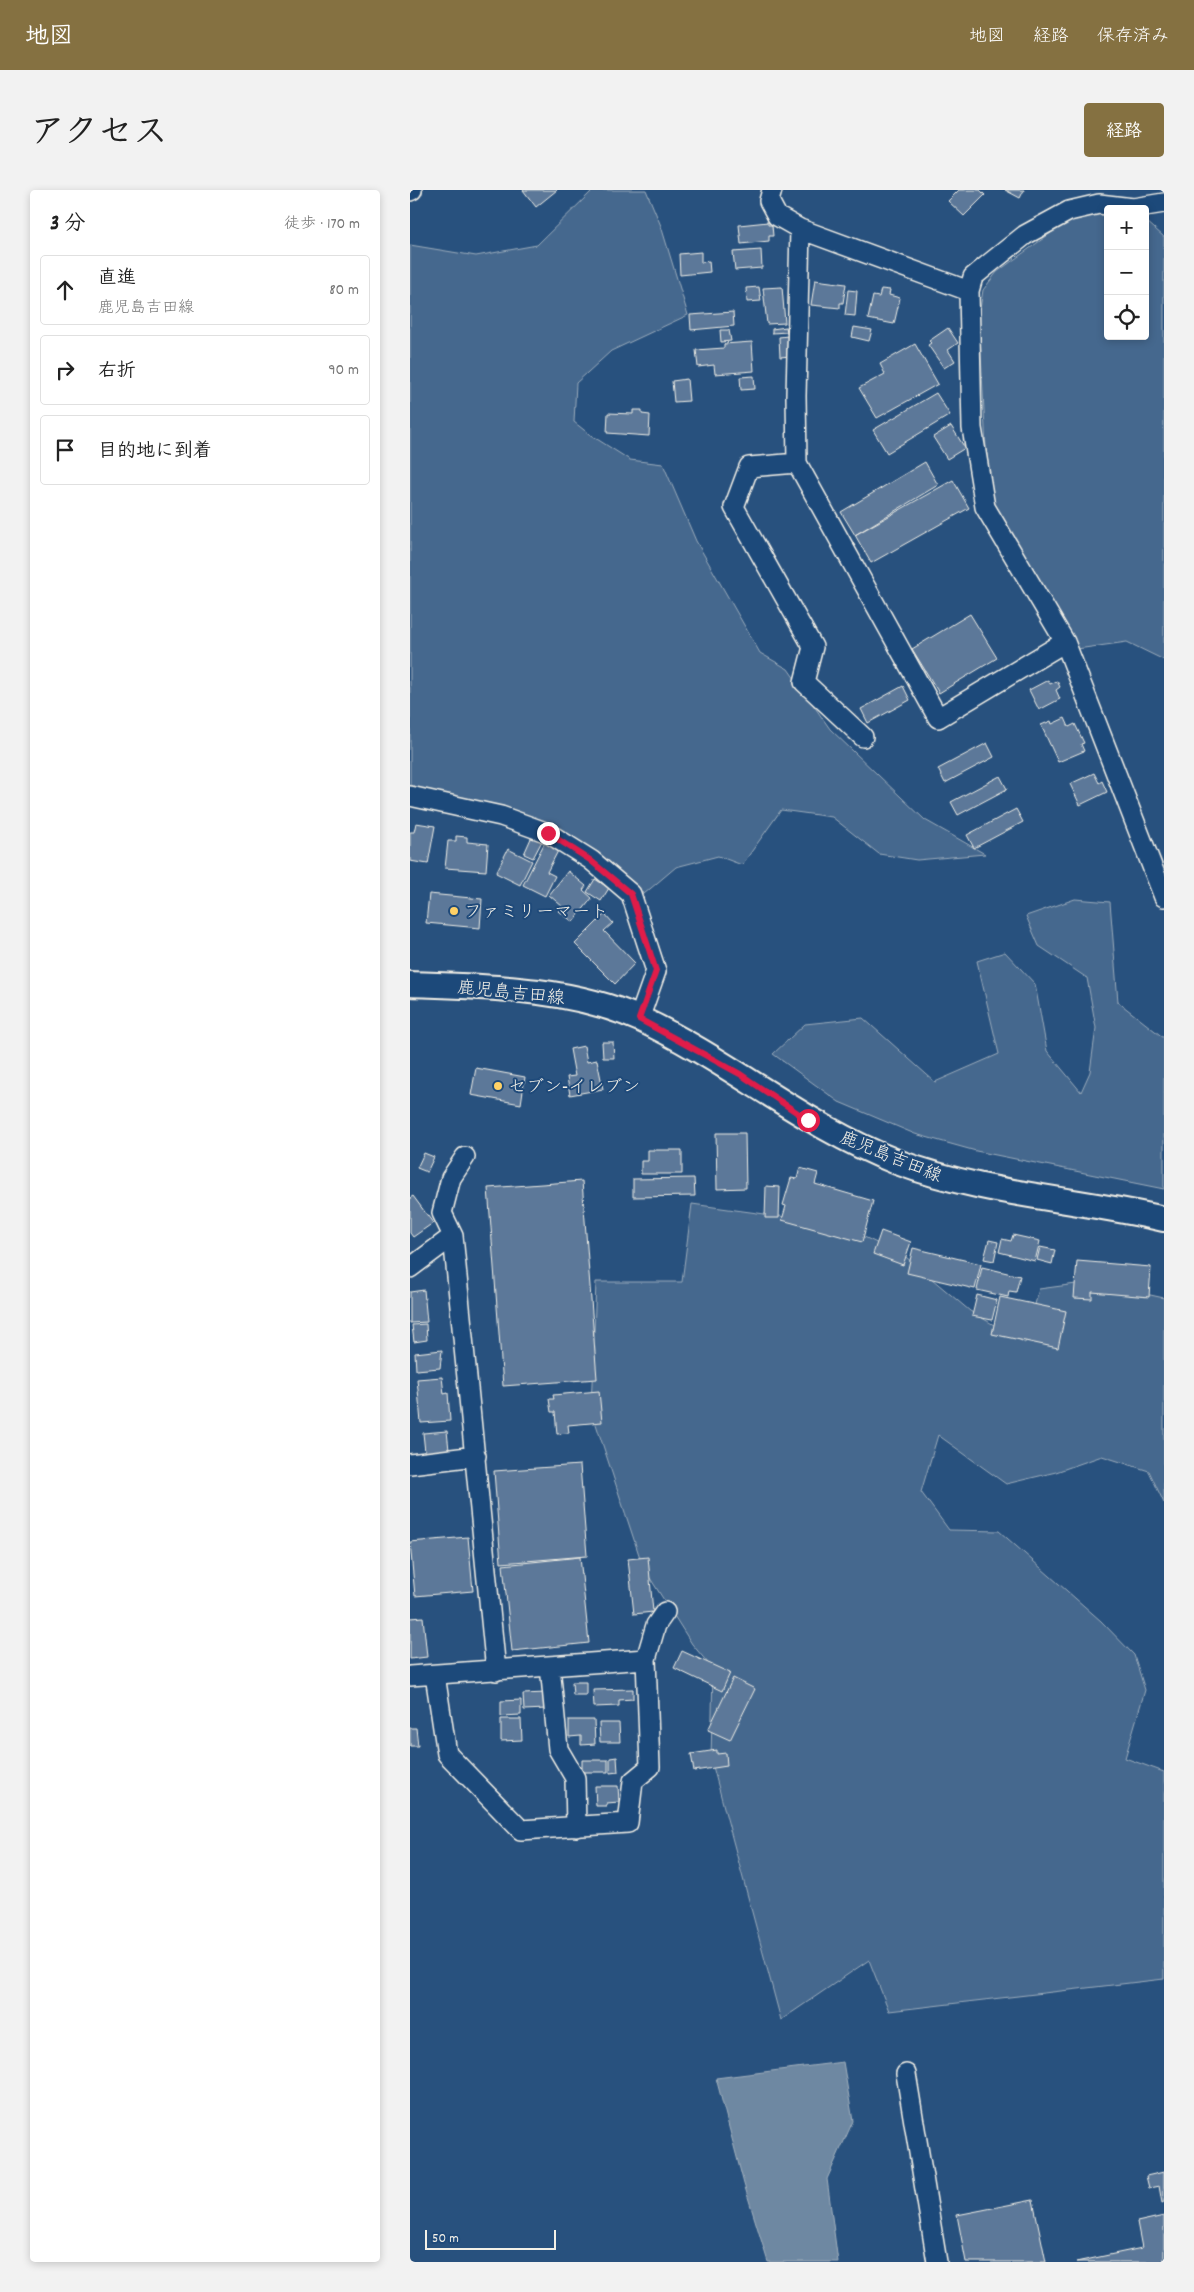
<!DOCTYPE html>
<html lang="ja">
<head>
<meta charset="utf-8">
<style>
	body { margin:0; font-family:Dekko,"Klee One",sans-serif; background:#f2f2f2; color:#222 }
	.controls { position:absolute; right:15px; top:15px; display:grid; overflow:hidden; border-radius:5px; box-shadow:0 2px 8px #0003 }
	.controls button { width:45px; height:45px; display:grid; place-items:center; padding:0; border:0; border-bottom:1px solid #e0e0e0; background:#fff; color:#222; font:25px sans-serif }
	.scale { position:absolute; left:15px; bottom:12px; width:131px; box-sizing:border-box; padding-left:5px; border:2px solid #f4f1e8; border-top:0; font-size:14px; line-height:18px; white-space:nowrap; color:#f4f1e8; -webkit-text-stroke:4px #1f4a7a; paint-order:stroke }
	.stop { position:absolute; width:15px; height:15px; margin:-11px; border:4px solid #e11d48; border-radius:50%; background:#fff }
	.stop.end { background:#e11d48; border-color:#fff; box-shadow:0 1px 5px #0008 }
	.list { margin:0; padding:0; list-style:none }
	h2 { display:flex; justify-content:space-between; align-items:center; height:65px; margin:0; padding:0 20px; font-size:21px }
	h2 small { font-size:16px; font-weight:400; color:#767676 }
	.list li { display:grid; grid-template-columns:32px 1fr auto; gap:15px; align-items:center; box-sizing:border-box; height:70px; margin:0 10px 10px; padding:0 10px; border:1px solid #e0e0e0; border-radius:5px }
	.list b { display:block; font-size:19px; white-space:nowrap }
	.list p { margin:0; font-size:16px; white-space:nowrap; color:#767676 }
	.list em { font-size:16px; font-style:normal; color:#767676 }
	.icon { flex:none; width:28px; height:28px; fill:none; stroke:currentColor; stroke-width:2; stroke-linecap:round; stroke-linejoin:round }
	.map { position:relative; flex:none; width:754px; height:2072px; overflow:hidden; border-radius:5px }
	header { display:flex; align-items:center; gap:30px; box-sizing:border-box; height:70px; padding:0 25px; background:#857141; color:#fff }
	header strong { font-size:24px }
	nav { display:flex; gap:28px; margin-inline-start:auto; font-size:18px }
	.intro { display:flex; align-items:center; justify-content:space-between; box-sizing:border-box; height:120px; padding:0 30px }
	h1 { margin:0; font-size:35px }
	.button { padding:12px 22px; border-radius:5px; background:#857141; color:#fff; font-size:18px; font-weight:700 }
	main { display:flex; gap:30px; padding:0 30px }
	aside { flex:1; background:#fff; border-radius:5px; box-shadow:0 2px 8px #0003 }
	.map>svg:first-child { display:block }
</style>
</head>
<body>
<header>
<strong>地図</strong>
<nav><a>地図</a><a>経路</a><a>保存済み</a></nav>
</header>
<div class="intro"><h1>アクセス</h1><a class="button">経路</a></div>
<main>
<aside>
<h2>3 分<small>徒歩 · 170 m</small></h2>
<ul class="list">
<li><svg class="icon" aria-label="ahead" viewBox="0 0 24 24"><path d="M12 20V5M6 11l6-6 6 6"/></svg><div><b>直進</b><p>鹿児島吉田線</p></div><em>80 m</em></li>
<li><svg class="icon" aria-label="right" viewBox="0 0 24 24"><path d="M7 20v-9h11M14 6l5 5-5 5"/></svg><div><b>右折</b></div><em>90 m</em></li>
<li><svg class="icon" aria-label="arrive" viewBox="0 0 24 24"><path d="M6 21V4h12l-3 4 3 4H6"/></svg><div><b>目的地に到着</b></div></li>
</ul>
</aside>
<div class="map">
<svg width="754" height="2072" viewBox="0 0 754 2072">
	<rect width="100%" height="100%" fill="#28517e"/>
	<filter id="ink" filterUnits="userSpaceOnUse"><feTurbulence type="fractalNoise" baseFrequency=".02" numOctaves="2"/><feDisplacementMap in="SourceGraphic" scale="10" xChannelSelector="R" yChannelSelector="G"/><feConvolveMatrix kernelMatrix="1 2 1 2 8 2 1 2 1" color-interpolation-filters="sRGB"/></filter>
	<g filter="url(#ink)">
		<path fill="#45688e" stroke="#9cacbb" d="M183,0h53l15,36 27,89 -77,36 -35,32 -2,39 15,12 41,26 33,4 33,77 64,112 28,16 42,60 95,91 60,34 -68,6 -38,-6 -47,-37 -51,-7 -39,55 -24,-9 -42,11 -32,27 -60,-48 -174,-55v-546l66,11 61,-11z
			M691,22l7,1v123h37v-116l19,17v423l-37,-18 -50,7 -83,-143 -8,-58 -7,-132 4,-26 14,-18 69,-50z
			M665,709l35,3 8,100 46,36v151l-188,-38 -61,-17 -76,-32 -66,-48 32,-30 58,-6 72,64 64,-28 -22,-93 28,-9 30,32 12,67 34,41 9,-20 6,-44 -9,-50 -48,-32 -13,-30z
			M282,1014l145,20 69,33 64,54 55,32 14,-54 52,-7 73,16v205l-15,-32 -47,-15 -46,16 -50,12 -68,-49 -17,57 28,38 50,1 102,90 33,34 11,35 -20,68 39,14v207l-275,32 -20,-51 -88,60 -70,-261 2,-90 -21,-25 -49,-77 -52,-158 5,-127h86z"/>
		<path fill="#6e88a2" stroke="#a4b2be" d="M433,1872l10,59 -26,58 11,83h-70l-24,-78 -28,-106z"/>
		<path fill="#5b7899" stroke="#f4f1e8" d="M113,0h34l-21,17z
			M549,0h21l5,5 -21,21 -16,-15z
			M595,0h19l-4,8z
			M358,32v3h4l1,11h-4v5l-28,3 -2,-19z
			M351,60l1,18 -27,2 -2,-18z
			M291,62v10l8,-1 1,11 -30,3 -1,-21z
			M405,90l31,4 -3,19h-3v5l-29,-3z
			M349,97l2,14 -14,1 -1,-14z
			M372,97l3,36 -18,1 -4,-36z
			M471,99l9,1 -1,5 11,3 -6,26 -26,-5 5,-23 6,1z
			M438,100l9,1 -2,25 -10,-1z
			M323,122l1,14 -43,4 -1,-15z
			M376,137l1,5 -15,1v-4z
			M444,137l18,3 -3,11 -17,-4z
			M538,138l10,15 -10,7 7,11 -11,7 -16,-23 3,-2 -2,-2z
			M310,140h9l2,11 -10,1z
			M378,146l2,20 -10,1 -1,-20z
			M342,152l2,29 -39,3 -1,-9 -16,2 -2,-17 28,-2v-4z
			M505,154l23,40 -61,34 -18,-30 26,-14 -5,-10z
			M344,186l1,13 -14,1 -1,-13z
			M277,189l2,22 -15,1 -2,-21z
			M526,203l14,22 -63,38 -14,-23z
			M223,220h9v4l8,1 -1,21 -42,-3 1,-20 25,1z
			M541,236l14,22 -18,11 -14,-22z
			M515,272l13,23 -83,50 -14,-23z
			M543,290l16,28 -98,55 -16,-28z
			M560,424l27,44 -58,35 -27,-44z
			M638,490l2,4 7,-3 3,6 -4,3 4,9 -21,11 -10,-20z
			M493,496l7,14 -42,23 -7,-14z
			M655,528l4,9 6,-3 9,19 -3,1 3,7 -26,11 -17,-37 10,-4 1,3z
			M577,553l7,14 -49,26 -7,-14z
			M684,583l5,10 3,-2 5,11 -27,13 -10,-21z
			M590,586l7,13 -49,26 -7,-13z
			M606,619l7,13 -49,26 -7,-13z
			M6,633l19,3 -7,38 -18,-3v-29h4z
			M46,646l11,1v5l21,2 -2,27 -41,-3 3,-27h8z
			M122,646l10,5 -9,17 -9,-4z
			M135,652l14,7 -12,23 8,4 -10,20 -22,-11z
			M98,659l24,12 -12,24 -24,-12z
			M158,681l18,15 -3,4 9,8 -19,24 -14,-11 4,-4 -14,-12z
			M185,689l14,9 -8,13 -14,-9z
			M19,704l53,5 -2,29 -54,-5z
			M195,724l8,9 -9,8 31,32 -20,21 -40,-40z
			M192,852h11l1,16h-11z
			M174,856l3,16 10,-2 6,29 -33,6 -3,-18 8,-1 -5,-27z
			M66,878l49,9 -4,27 -50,-9z
			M306,943h29l1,55 -29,1z
			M238,960h34v24h-41v-13h7z
			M14,963l10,4 -7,15 -10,-4z
			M390,978l18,5 -3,11 58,17 -11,41 -80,-22 4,-14 -3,-1 8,-27 6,1z
			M284,988l1,18 -62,1v-18z
			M172,991l15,198 -94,7 -15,-198z
			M356,996l14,1 -1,31h-14z
			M3,1006l20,27 -20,14 -3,-4v-35z
			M471,1041l30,11 -8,23 -30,-11z
			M603,1045l27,6 -5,20 -36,-9 3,-13 9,2z
			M579,1050l9,2 -4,19 -10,-2z
			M630,1057l15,3 -3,14 -15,-4z
			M503,1058l68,16 -6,25 -68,-16z
			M667,1071l74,6 -2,30 -57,-5v7l-18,-1z
			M572,1077l38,9 -4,16 -7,-1 -1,6 -31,-7z
			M14,1100l3,32 -17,1v-31z
			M567,1105l20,5 -5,20 -20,-4z
			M590,1107l66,14 -8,37 -66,-14z
			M16,1134l1,16 -13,2 -2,-17z
			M32,1160l-2,18 -24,2 -1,-17z
			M32,1187l2,17 4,-1 2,28 -29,2 -4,-44z
			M189,1201l3,31 -34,3 1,8 -12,1 -2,-22h-4l-2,-13h5l-1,-4z
			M37,1241l2,19 -24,2 -2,-19z
			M170,1275l7,91 -86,7 -7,-92z
			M58,1347l5,54 -58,5 -5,-54z
			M170,1367l9,86 -77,8 -9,-86z
			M238,1367l5,55 -19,2 -6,-55z
			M13,1427l4,40 -17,2v-41z
			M272,1461l48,22 -8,18 -48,-23z
			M323,1488l22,11 -25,51 -22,-10z
			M162,1492h14v13h-13z
			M223,1499v10l-14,1v6l-25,1 -1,-17z
			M136,1503v16l-22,1 -1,-16z
			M111,1510v15l-20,1v-15z
			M91,1529h20l1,21 -21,1z
			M159,1530h25l1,24 -14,1v-9l-12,1z
			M189,1533h20l1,19h-20z
			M0,1538h6l2,18h-8z
			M307,1560v4l9,-1 1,13 -33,5 -3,-17z
			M207,1567l1,15 -8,1v-15z
			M172,1570h26v12h-26z
			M185,1596h23l1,16 -12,1v3h-11z
			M754,1982v30l-2,1 -3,-17 -10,2 -3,-12z
			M623,2010l13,62h-80l-9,-47z
			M754,2026v46h-88l66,-14 -5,-26z"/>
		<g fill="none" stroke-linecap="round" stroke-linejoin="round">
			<defs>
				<path id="minor" d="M362,0l-3,11 8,15 23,13 169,62
					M0,1l2,-1
					M754,13l-31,5 -34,-4 -30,7 -44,24 -35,28 -17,14 -4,14 3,137 13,79 80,135 99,255
					M390,39l-4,167 1,67 141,255 127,-76
					M387,273l-48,4 -15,40 79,140 -9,35 59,55
					M0,606l91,20 47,17 43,27 40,34 25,77 -17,48
					M55,967l-14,21 -9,35 11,23 43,435
					M0,1078l43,-32
					M0,1274l66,-8
					M140,1476l8,83 17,29 1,49
					M25,1485l12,79 74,76 107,-7 5,-42 17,-14 -4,-108
					M0,1486l236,-17 10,-34 9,-13
					M496,1884l31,188"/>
				<path id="major" d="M0,794c77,3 159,3 230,35 89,41 164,107 257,143 88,33 177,36 267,57"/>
			</defs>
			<use href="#minor" stroke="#f4f1e8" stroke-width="22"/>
			<use href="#major" stroke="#f4f1e8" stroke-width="28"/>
			<use href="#minor" stroke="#1f4a7a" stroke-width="19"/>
			<use href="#major" stroke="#1f4a7a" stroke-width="24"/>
		</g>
	</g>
	<g fill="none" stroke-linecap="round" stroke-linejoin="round" filter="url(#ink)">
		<path stroke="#e11d48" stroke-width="6" d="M138,643l42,27 41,34 25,77 -17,48 101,55 68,46"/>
	</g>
	<g fill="#ffd166" stroke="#1f4a7a" stroke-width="2">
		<circle cx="44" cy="721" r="5"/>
		<circle cx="88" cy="896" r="5"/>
	</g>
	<g text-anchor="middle" stroke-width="4" stroke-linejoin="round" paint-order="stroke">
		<g font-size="18" fill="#f4f1e8" stroke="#1f4a7a" text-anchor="start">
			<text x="54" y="727">ファミリーマート</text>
			<text x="98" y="902">セブン-イレブン</text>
		</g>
		<g font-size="18" fill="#f4f1e8" stroke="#1f4a7a">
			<text transform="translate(101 802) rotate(6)" y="6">鹿児島吉田線</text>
			<text transform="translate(481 966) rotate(22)" y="6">鹿児島吉田線</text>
		</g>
	</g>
</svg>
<div class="controls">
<button>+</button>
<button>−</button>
<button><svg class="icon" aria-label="locate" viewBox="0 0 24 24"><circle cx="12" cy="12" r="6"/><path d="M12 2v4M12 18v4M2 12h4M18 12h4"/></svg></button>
</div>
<div class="scale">50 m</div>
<div class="stop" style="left:398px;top:930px"></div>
<div class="stop end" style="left:138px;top:643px"></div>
</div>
</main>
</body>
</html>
